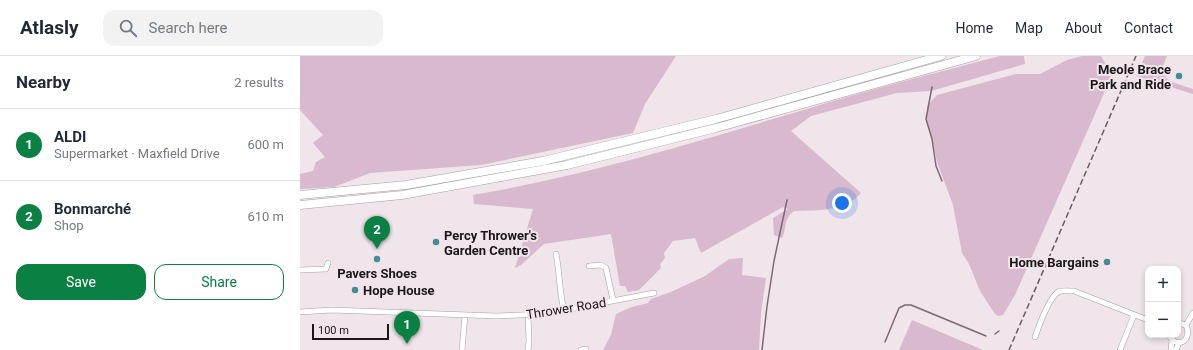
<!DOCTYPE html>
<html lang="en">
<head>
<meta charset="utf-8">
<style>
	body { margin:0; font-family:Roboto,sans-serif; background:#f2f2f3; color:#1f2937 }
	.controls { position:absolute; right:12px; bottom:12px; display:grid; overflow:hidden; border-radius:8px; box-shadow:0 2px 6px #0003 }
	.controls button { width:36px; height:36px; display:grid; place-items:center; padding:0; border:0; border-bottom:1px solid #e0e1e3; background:#fff; color:#1f2937; font:20px sans-serif }
	.scale { position:absolute; left:12px; bottom:10px; width:77px; box-sizing:border-box; padding-left:4px; border:2px solid #1b1719; border-top:0; font-size:11px; line-height:14px; white-space:nowrap; color:#1b1719; -webkit-text-stroke:3px #efe5eb; paint-order:stroke }
	.you { position:absolute; left:542px; top:147px; width:14px; height:14px; margin:-10px; border:3px solid #fff; border-radius:50%; background:#1a73e8; box-shadow:0 0 0 6px #1a73e833 }
	.badge { display:grid; place-items:center; width:26px; height:26px; border-radius:50%; background:#0b8043; color:#fff; font-size:13px; font-weight:700 }
	.pin { position:absolute; translate:-50% -33px; filter:drop-shadow(0 1px 2px #0008) }
	.pin::after { content:''; position:absolute; top:21px; width:14px; height:12px; background:inherit; clip-path:polygon(0 0,100% 0,50% 100%) }
	.list { margin:0; padding:0; list-style:none }
	h2 { display:flex; justify-content:space-between; align-items:center; height:52px; margin:0; padding:0 16px; font-size:17px }
	h2 small { font-size:13px; font-weight:400; color:#747a83 }
	.list li { display:grid; grid-template-columns:26px 1fr auto; gap:12px; align-items:center; box-sizing:border-box; height:72px; padding:0 16px; border-top:1px solid #e0e1e3 }
	.list b { display:block; font-size:15px; white-space:nowrap }
	.list p { margin:0; font-size:13px; white-space:nowrap; color:#747a83 }
	.list em { font-size:13px; font-style:normal; color:#747a83 }
	.actions { display:flex; gap:8px; padding:12px 16px }
	.actions a { flex:1; padding:9px 0; border:1px solid #0b8043; border-radius:12px; text-align:center; font-size:14px; color:#0b8043 }
	.actions .main { background:#0b8043; color:#fff }
	.icon { flex:none; width:22px; height:22px; fill:none; stroke:currentColor; stroke-width:2; stroke-linecap:round; stroke-linejoin:round }
	.map { position:relative; flex:none; width:893px; height:294px; overflow:hidden }
	header { display:flex; align-items:center; gap:24px; box-sizing:border-box; height:56px; padding:0 20px; background:#fff; border-bottom:1px solid #e0e1e3 }
	header strong { font-size:19px }
	nav { display:flex; gap:22px; margin-inline-start:auto; font-size:14px }
	.search { width:280px; height:36px; background:#f2f2f3; display:flex; align-items:center; gap:10px; box-sizing:border-box; padding:0 14px; border-radius:12px; color:#747a83; font-size:15px }
	main { display:flex }
	aside { flex:1; background:#fff }
	.map>svg:first-child { display:block }
</style>
</head>
<body>
<header>
<strong>Atlasly</strong>
<div class="search"><svg class="icon" aria-label="search" viewBox="0 0 24 24"><circle cx="10" cy="10" r="6"/><path d="M15 15l6 6"/></svg>Search here</div>
<nav><a>Home</a><a>Map</a><a>About</a><a>Contact</a></nav>
</header>
<main>
<aside>
<h2>Nearby<small>2 results</small></h2>
<ul class="list">
<li><span class="badge">1</span><div><b>ALDI</b><p>Supermarket · Maxfield Drive</p></div><em>600 m</em></li>
<li><span class="badge">2</span><div><b>Bonmarché</b><p>Shop</p></div><em>610 m</em></li>
</ul>
<div class="actions"><a class="main">Save</a><a>Share</a></div>
</aside>
<div class="map">
<svg width="893" height="294" viewBox="0 0 893 294">
	<rect width="100%" height="100%" fill="#efe5eb"/>
	<path fill="#d8b9cd" d="M0,0h376l-31,48 -12,29 -152,32 -111,8 -36,14 -34,2v-15l13,-3 3,-9 9,-5 -12,-14 10,-8 -23,-25z
		M700,0h24l1,8 -94,27 -34,2 -86,23 -20,15 70,62c-16,19 -45,17 -67,18 -12,10 -6,15 -12,27l-8,-3 -1,-17 15,-9 -5,-2 -82,46 -6,-15 -22,3 -9,12 1,5 -5,6 1,4 -22,22 -11,2 -3,-6h-5l-9,-52 -67,10 -23,21 -6,3 18,-59 -59,-5 -1,-9c122,-21 239,-58 357,-93 57,-17 113,-31 170,-46z
		M782,0h19l10,17 -2,9 -94,213 -12,20 -5,1 -3,-2 -15,-23 -11,-27 -7,-11 -9,-48 -16,-43 -5,-23 -5,-16v-17l10,-11 79,-21h24l27,-14z
		M845,0h22l-6,15 8,10 24,8v5l-57,-18z
		M443,202l-1,17 24,3 -5,35 -2,37h-156l8,-15 5,-21 16,-7 16,-4 3,-4 20,-7 34,-16 24,-17z
		M612,264l71,30h-84z"/>
	<g fill="none" stroke-linecap="round" stroke-linejoin="round">
		<path stroke="#7e6876" stroke-width="1.5" d="M632,31l-6,32 6,20 4,27 6,15
			M695,278l4,-3
			M585,286l14,-34 6,-3h6l75,31
			M462,294l5,-44 7,-45 13,-61"/>
		<defs>
			<path id="minor" d="M256,198c4,19 3,38 8,56
				M289,210l12,-1 5,3 7,32
				M0,214l26,-1 2,-6
				M0,256l32,-2 164,6 48,-2 110,-21
				M228,259l1,26 -1,9
				M886,269l7,-12
				M869,279c7,15 24,6 17,-10l-8,-2
				M735,281c4,-11 13,-38 23,-45 4,-2 11,-1 16,-1l74,29
				M162,294l3,-35
				M281,294l5,-1
				M820,294l14,-35
				M871,294l1,-10
				M876,294l3,-8"/>
			<path id="highway" d="M0,139l106,-10 137,-24 173,-42 225,-63
				M0,149l102,-10 165,-30 149,-37 260,-72"/>
		</defs>
		<use href="#minor" stroke="#a79ea4" stroke-width="6"/>
		<use href="#highway" stroke="#a79ea4" stroke-width="9"/>
		<use href="#minor" stroke="#fff" stroke-width="5"/>
		<use href="#highway" stroke="#fff" stroke-width="8"/>
		<path stroke="#645e61" stroke-width="1.5" stroke-dasharray="6 3" stroke-linecap="butt" d="M709,294l127,-294"/>
	</g>
	<g fill="#458c94" stroke="#efe5eb" stroke-width="1.5">
		<circle cx="879" cy="20" r="4"/>
		<circle cx="136" cy="186" r="4"/>
		<circle cx="77" cy="203" r="4"/>
		<circle cx="807" cy="206" r="4"/>
		<circle cx="55" cy="234" r="4"/>
	</g>
	<g text-anchor="middle" stroke-width="4" stroke-linejoin="round" paint-order="stroke">
		<g font-size="13" font-weight="bold" fill="#1b1719" stroke="#efe5eb" text-anchor="end">
			<text x="871" y="18">Meole Brace<tspan x="871" dy="15">Park and Ride</tspan></text>
			<text x="144" y="184" text-anchor="start">Percy Thrower's<tspan x="144" dy="15">Garden Centre</tspan></text>
			<text x="799" y="211">Home Bargains</text>
			<text x="77" y="222" text-anchor="middle">Pavers Shoes</text>
			<text x="63" y="239" text-anchor="start">Hope House</text>
		</g>
		<g font-size="13" fill="#1b1719" stroke="#efe5eb">
			<text transform="translate(266 252) rotate(-9)" y="5">Thrower Road</text>
		</g>
	</g>
</svg>
<div class="controls">
<button>+</button>
<button>−</button>
</div>
<div class="scale">100 m</div>
<div class="you"></div>
<div class="pin badge" style="left:107px;top:288px">1</div>
<div class="pin badge" style="left:77px;top:193px">2</div>
</div>
</main>
</body>
</html>
